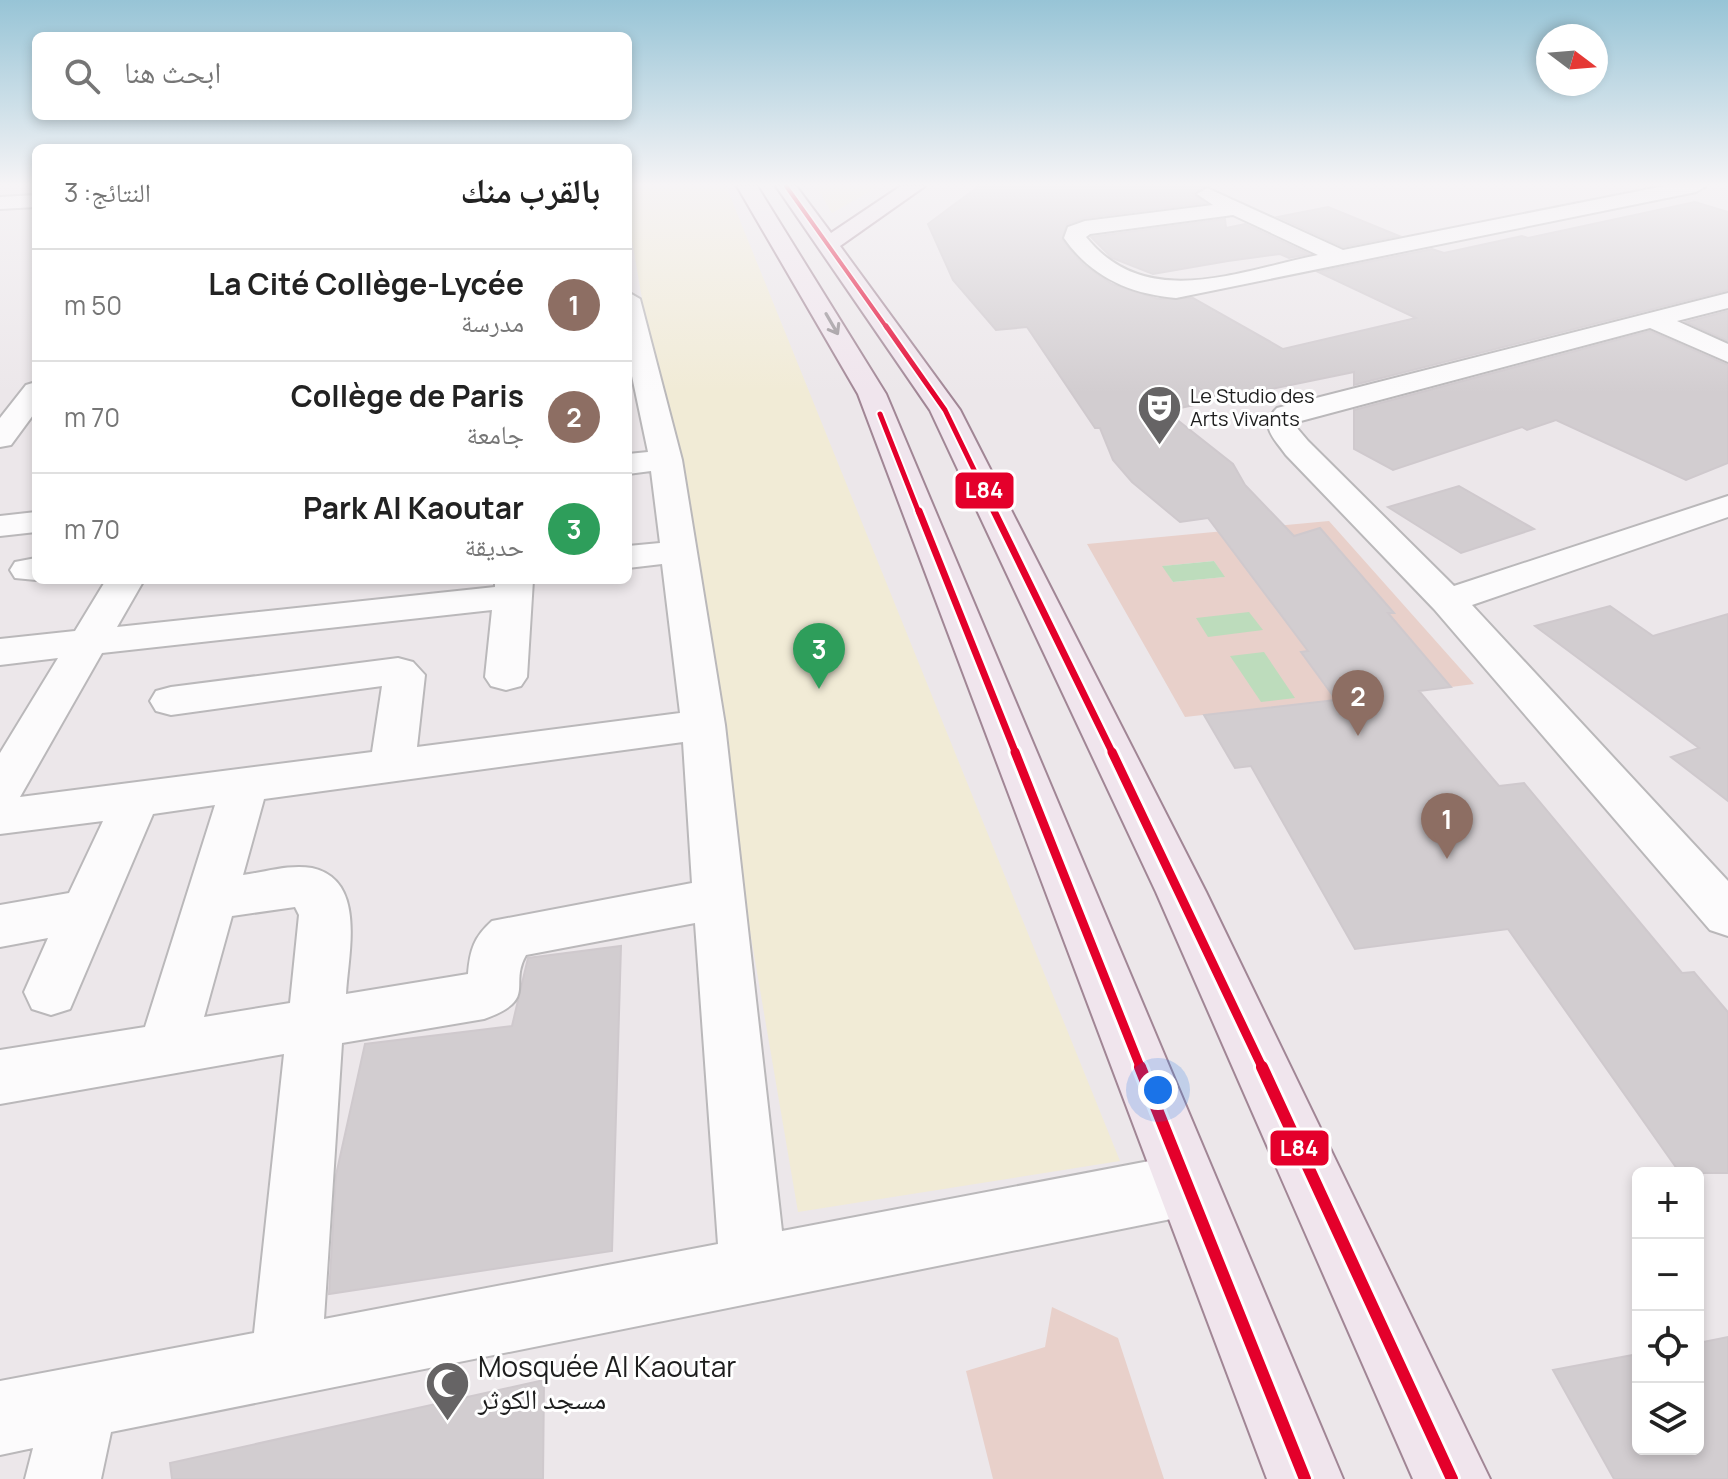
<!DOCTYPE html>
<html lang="ar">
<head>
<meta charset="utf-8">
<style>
	body { margin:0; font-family:Manrope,"Noto Naskh Arabic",sans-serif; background:#f2f2f2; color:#222; direction:rtl }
	.controls { position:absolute; right:24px; bottom:24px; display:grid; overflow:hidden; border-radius:12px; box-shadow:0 4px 12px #0003 }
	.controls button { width:72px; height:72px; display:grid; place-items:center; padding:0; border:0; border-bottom:2px solid #e0e0e0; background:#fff; color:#222; font:40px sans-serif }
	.compass { position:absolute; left:1536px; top:24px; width:72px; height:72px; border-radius:50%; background:#fff; box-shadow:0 4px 12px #0003; rotate:106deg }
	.you { position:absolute; left:1158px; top:1090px; width:28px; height:28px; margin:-20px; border:6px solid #fff; border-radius:50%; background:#1a73e8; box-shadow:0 0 0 12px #1a73e833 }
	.badge { display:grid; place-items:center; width:52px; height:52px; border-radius:50%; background:#2563eb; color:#fff; font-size:26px; font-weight:700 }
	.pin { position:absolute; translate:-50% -66px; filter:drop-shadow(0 2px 4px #0008) }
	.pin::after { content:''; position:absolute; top:42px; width:28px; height:24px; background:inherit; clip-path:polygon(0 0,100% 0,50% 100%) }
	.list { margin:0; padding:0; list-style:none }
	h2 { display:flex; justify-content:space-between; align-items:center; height:104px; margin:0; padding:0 32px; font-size:34px }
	h2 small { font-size:26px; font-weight:400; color:#767676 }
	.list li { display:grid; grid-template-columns:52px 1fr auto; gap:24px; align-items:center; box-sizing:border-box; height:112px; padding:0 32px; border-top:2px solid #e0e0e0 }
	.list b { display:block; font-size:30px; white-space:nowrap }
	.list p { margin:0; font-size:26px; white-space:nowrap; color:#767676 }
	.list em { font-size:26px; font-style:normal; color:#767676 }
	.icon { flex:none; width:44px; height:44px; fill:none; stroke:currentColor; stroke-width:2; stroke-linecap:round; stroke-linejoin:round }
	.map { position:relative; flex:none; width:1728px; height:1479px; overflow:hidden; direction:ltr }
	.search { position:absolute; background:#fff; box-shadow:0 4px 12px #0003; left:32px; top:32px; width:600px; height:88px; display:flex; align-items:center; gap:20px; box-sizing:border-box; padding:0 28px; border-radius:12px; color:#767676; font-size:30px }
	.panel { position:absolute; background:#fff; box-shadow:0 4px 12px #0003; left:32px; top:144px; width:600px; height:440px; border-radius:12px; direction:rtl }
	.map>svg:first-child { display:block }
</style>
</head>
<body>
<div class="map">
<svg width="1728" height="1479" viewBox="0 0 1728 1479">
	<rect width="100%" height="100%" fill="#ece7ea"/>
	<path fill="#e8d0ca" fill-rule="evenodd" d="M1329,521l145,163 -23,3 -41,-47 -108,12 34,48 -151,17 -98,-173zM1325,535l68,77 -105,12zM1214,561l10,16 -51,5 -10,-16z
		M1052,1307l66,31 46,141h-171l-27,-108 79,-24z"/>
	<path fill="#f1ebd6" d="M628,186h98l394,975 -322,51 -170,-995z
		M816,186h63l-47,27z"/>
	<path fill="#bddcbc" d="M1214,561l11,16 -52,5 -11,-16z
		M1249,612l14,18 -55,7 -12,-19z
		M1264,652l31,46 -34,4 -31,-46z"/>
	<path fill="#d2cdd0" stroke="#cfc9cd" stroke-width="2" d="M979,186h225l-10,9 11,8 -120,15 -18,6 -5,16 22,25 28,19 46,15 35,-1 90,51 133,-31 -98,-46 114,-23 12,4 78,-17 6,2 167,-36 33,10v78l-374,95v-13l-136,28 -24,-15 14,17 -42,9 67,53 12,21 49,51 26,-8 74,85h-6l63,74 -32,4 80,95 25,-3 158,190 12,-1 34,40v161h-48l-172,-244 -153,20 -104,-183 -16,2 -31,-53 132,-15 -35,-48 7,-1 -100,-133 -28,4 -48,-40 -19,-22 -13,-32h-5l-68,-101 -31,3 -43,-50 -25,-56z
		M1328,207l71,29 -56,11 -65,-30z
		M1225,219l1,9 19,-4 64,30 -20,4 -9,-4 -52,7 -75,13 -41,-16 -21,-21z
		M1728,311v30l-42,-19z
		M1650,331l78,34v98l-42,17 -130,-60 -29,10 -5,-3 -129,43 -39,-21v-39z
		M1459,486l75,43 -73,24 -73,-46z
		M1610,606l43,30 75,-22v187l-57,-44 28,-9 -164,-122z
		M621,946l-9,305 -283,43 7,-119 29,-131 147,-18 16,-68z
		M1728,1337v142h-114l-61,-109 85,-16v95h60v-106z
		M544,1380l-1,99h-371l-2,-16z"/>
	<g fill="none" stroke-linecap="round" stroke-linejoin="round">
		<defs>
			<path id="street" d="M1664,186h42l-10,6 -520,106c-46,-4 -85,-21 -112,-60l4,-11 17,-6 128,-16 -16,-11 10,-6 136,62zM1233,215l85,40c-79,16 -172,57 -232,-18l4,-3z
				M36,195v12l-36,2v-12z
				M628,292l12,7 42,161 43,265 57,506 404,-77 22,9 10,22 -10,22 -22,9 -1075,216 -10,47h-76l8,-31 -33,7v-74l254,-48 30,-279 -284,50v-54l145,-23 70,-222 -62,9 -83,195 -19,6 -19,-6 -8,-17 24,-54 -48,9v-42l69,-12 34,-72 -103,13v-81l58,-95 -58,7v-26l75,-8 31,-51h38l-27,47 378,-40v-7h38l-6,97 -6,9 -15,4 -15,-4 -6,-9 7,-67 -390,43 -82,144 352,-45 10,-66 -211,29 -15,-4 -6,-10 6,-10 15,-4 227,-29 15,4 12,13 -8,72 263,-34 -18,-149 -34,4v-22l32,-3 -9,-72 -23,3v-20l20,-2 -20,-95zM683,742l9,141 -200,38c-18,16 -22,29 -24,53l-122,20c2,-40 21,-114 -34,-126 -22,-4 -47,4 -69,7l21,-76zM295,907l4,8 -9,88 -86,14 28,-101zM695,923l23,321 -394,75 18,-276 142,-24c55,-20 24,-33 42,-64z
				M1728,293v15l-51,13 51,23v18l-78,-34 -353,94v6l11,13 146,145 274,-90v21l-256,88 256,276v55l-18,-6 -276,-321 -148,-154c-13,-18 -27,-29 -9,-47z
				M36,382v29l-25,34 -11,2v-29l26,-33z
				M36,512v20l-36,4v-20z
				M36,558v22l-21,-2 -5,-8 5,-8z"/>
			<path id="primary" d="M737,186h20l129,208 457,1085h-76l-409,-1085z
				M776,186h20l35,47 70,-47h24l-85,60 120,164 246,482 284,587h-77l-257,-587 -226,-482z"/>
		</defs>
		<use href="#street" stroke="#bab8ba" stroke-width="4"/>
		<use href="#primary" stroke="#a18695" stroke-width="4"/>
		<use href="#street" fill="#fcfbfc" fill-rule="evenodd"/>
		<use href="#primary" fill="#f0e5ed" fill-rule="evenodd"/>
		<defs>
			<path id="bus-1-far4" d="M786,186l101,142"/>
			<path id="bus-1-far3" d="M886,326l59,84 50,103
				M880,414l39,99"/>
			<path id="bus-1-far2" d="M919,511l97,243
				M994,511l119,243"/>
			<path id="bus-1-far1" d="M1015,752l126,317
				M1112,752l151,317"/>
			<path id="bus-1" d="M1140,1067l165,412
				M1262,1067l190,412"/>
		</defs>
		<use href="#bus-1-far4" stroke="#fff" stroke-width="7"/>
		<use href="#bus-1-far3" stroke="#fff" stroke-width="9"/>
		<use href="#bus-1-far2" stroke="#fff" stroke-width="12"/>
		<use href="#bus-1-far1" stroke="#fff" stroke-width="15"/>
		<use href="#bus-1" stroke="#fff" stroke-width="18"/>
		<use href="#bus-1-far4" stroke="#e4002b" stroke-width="4"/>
		<use href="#bus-1-far3" stroke="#e4002b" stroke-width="5"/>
		<use href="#bus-1-far2" stroke="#e4002b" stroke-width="7"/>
		<use href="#bus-1-far1" stroke="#e4002b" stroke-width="9"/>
		<use href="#bus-1" stroke="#e4002b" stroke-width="12"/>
	</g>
	<defs><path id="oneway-shaft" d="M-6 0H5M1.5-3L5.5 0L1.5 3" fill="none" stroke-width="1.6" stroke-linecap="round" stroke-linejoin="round" transform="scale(2)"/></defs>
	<use stroke="#928b90" href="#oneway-shaft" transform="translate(832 324) rotate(60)"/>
	<linearGradient id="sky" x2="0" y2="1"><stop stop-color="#97c4d6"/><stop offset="0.47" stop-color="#f6f4f6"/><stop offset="1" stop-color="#f6f4f6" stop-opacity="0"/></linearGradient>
	<rect width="1728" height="393" fill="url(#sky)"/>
	<defs>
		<symbol id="theatre-pin" viewBox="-11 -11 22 30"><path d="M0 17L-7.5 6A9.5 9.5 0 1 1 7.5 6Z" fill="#666465" stroke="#fff"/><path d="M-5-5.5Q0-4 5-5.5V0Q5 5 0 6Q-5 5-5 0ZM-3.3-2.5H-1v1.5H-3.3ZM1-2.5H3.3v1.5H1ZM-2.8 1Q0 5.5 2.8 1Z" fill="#fff"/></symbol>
		<symbol id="mosque-pin" viewBox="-11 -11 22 30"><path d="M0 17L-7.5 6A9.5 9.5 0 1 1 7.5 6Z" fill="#666465" stroke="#fff"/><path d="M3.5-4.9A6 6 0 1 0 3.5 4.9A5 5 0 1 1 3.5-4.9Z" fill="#fff"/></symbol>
	</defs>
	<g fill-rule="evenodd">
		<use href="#theatre-pin" x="1134" y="382" width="51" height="69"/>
		<use href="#mosque-pin" x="422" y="1358" width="51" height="69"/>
	</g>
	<g text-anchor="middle" stroke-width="6" stroke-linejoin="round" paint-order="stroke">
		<g font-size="20" fill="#1e1e1e" stroke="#fff" text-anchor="start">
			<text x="1190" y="403">Le Studio des<tspan x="1190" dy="23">Arts Vivants</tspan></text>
		</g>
		<g font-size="28" fill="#1e1e1e" stroke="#fff" text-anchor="start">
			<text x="478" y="1377">Mosquée Al Kaoutar<tspan x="478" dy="32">مسجد الكوثر</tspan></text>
		</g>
	</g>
	<g stroke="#fff" stroke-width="3">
		<rect x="954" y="471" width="61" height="39" rx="8" fill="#e4002b"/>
		<rect x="1269" y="1129" width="61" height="38" rx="8" fill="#e4002b"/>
	</g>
	<g font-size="22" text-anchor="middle" font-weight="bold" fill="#fff">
		<text x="984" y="498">L84</text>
		<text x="1299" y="1156">L84</text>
	</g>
</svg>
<div class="controls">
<button>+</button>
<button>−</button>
<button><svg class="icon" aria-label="locate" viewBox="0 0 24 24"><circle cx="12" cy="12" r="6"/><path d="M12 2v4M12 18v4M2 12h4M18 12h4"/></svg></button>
<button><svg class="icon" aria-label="layers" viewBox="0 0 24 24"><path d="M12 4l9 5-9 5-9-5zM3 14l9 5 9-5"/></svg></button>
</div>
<svg class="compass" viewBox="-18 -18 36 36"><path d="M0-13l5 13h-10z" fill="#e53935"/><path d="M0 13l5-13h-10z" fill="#767676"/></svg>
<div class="you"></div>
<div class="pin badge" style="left:1447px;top:859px;background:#8d6e63">1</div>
<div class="pin badge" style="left:1358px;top:736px;background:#8d6e63">2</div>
<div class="pin badge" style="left:819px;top:689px;background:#2e9e5b">3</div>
<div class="search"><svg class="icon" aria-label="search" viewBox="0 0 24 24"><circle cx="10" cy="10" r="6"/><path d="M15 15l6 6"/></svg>ابحث هنا</div>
<section class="panel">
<h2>بالقرب منك<small>النتائج: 3</small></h2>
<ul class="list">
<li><span class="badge" style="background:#8d6e63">1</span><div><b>La Cité Collège-Lycée</b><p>مدرسة</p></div><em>50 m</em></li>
<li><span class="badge" style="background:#8d6e63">2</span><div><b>Collège de Paris</b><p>جامعة</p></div><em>70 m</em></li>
<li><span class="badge" style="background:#2e9e5b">3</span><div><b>Park Al Kaoutar</b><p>حديقة</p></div><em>70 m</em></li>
</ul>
</section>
</div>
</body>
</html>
